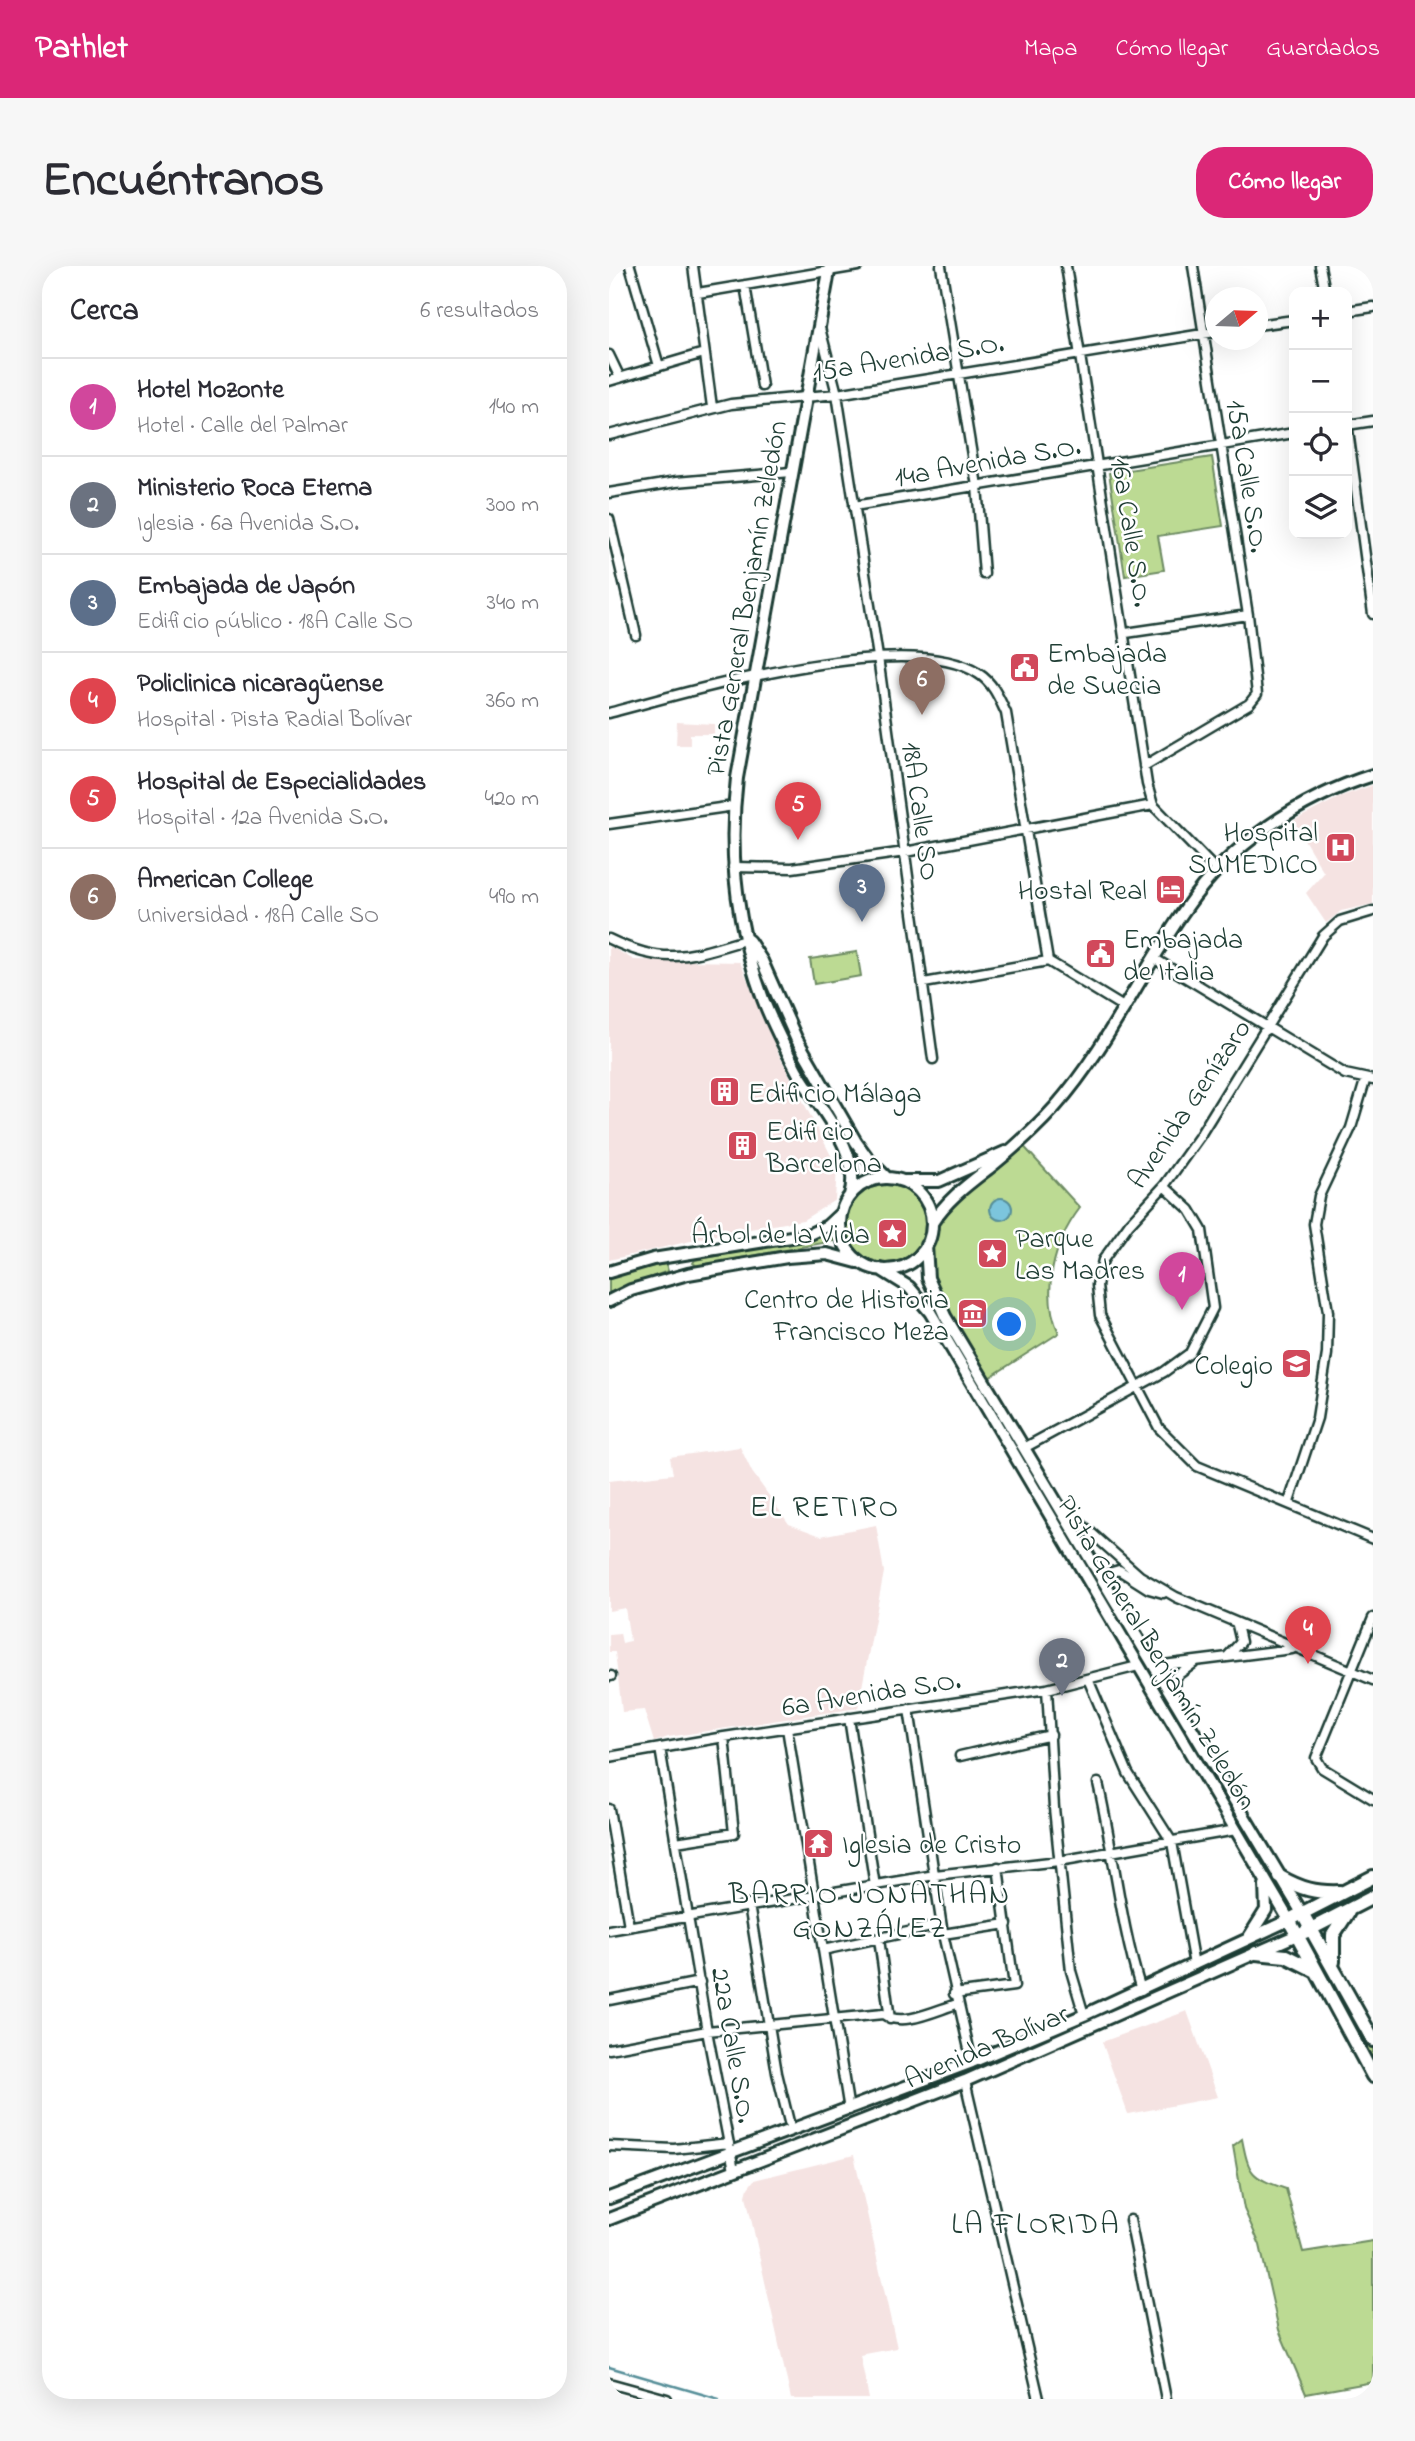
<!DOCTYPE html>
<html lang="es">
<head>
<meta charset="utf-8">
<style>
	body { margin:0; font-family:"Indie Flower",sans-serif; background:#f7f7f7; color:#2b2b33 }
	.controls { position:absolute; right:21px; top:21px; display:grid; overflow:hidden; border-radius:14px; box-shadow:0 7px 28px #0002 }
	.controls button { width:63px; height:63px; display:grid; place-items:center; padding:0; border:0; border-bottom:2px solid #e1e1e2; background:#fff; color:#2b2b33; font:35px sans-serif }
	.compass { position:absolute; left:596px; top:21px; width:63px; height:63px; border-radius:50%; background:#fff; box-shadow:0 7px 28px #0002; rotate:71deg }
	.you { position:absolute; left:401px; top:1059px; width:24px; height:24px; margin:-18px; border:5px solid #fff; border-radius:50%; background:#1a73e8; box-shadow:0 0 0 10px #1a73e833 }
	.badge { display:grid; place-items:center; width:46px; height:46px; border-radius:50%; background:#db2777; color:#fff; font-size:23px; font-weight:700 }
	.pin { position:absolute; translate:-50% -58px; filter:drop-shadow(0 2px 4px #0008) }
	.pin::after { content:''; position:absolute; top:37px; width:24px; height:21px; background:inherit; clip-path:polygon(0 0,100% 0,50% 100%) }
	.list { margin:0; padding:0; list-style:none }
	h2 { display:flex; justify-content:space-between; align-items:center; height:91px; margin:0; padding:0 28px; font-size:30px }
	h2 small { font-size:23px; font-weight:400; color:#7c7c81 }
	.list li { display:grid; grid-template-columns:46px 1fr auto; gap:21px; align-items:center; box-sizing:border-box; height:98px; padding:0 28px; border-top:2px solid #e1e1e2 }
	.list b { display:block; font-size:26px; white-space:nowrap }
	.list p { margin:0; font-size:23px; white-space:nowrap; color:#7c7c81 }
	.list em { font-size:23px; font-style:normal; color:#7c7c81 }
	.icon { flex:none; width:38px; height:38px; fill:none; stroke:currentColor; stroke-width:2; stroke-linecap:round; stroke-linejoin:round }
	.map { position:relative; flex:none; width:764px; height:2133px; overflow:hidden; border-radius:28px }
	header { display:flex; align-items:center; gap:42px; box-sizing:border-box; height:98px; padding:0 35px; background:#db2777; color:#fff }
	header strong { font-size:33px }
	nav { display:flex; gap:38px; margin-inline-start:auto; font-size:24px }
	.intro { display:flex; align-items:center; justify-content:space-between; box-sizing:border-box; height:168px; padding:0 42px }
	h1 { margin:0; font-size:49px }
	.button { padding:18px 32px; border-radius:28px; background:#db2777; color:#fff; font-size:24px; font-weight:700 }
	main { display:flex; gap:42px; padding:0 42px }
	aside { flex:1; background:#fff; border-radius:28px; box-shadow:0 7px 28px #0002 }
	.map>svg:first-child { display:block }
</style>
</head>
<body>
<header>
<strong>Pathlet</strong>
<nav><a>Mapa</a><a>Cómo llegar</a><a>Guardados</a></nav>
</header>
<div class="intro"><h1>Encuéntranos</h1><a class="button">Cómo llegar</a></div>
<main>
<aside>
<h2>Cerca<small>6 resultados</small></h2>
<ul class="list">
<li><span class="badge" style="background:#d1479c">1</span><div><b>Hotel Mozonte</b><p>Hotel · Calle del Palmar</p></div><em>140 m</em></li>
<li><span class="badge" style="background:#6b7280">2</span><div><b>Ministerio Roca Eterna</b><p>Iglesia · 6a Avenida S.O.</p></div><em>300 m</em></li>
<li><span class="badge" style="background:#5c6f8a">3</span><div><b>Embajada de Japón</b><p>Edificio público · 18A Calle SO</p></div><em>340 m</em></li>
<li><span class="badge" style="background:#e0444e">4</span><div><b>Policlinica nicaragüense</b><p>Hospital · Pista Radial Bolívar</p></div><em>360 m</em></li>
<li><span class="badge" style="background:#e0444e">5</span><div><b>Hospital de Especialidades</b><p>Hospital · 12a Avenida S.O.</p></div><em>420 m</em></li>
<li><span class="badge" style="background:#8d6e63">6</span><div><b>American College</b><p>Universidad · 18A Calle SO</p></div><em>490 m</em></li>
</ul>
</aside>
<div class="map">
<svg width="764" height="2133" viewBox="0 0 764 2133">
	<rect width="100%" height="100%" fill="#fff"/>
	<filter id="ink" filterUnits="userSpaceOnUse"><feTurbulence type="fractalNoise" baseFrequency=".0143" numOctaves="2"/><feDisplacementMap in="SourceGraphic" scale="14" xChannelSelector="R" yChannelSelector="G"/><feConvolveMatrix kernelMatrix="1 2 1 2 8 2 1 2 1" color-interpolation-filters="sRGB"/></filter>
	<g filter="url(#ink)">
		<path fill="#f5e3e2" d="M68,456l37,2v10h-24v11h-14z
			M764,519v119l-32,7 -15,12 -20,-30 18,-20 -31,-52 49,-25z
			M0,680l25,14 106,2 39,93 58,112 -2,33 -32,20 -82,14 -112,26z
			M131,1181l12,25 37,52 32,12 55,-11 8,47 -26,136 -190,29 -14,5 -10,-32 -22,2 -7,-60h-6v-18l11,-1 2,10 8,-2 -5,-33 -16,3v-130l64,-7 -3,-17z
			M578,1745l31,86 -90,17 -26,-72z
			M245,1889l43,193 -37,7 9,44h-78l-45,-203 2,-8 6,-8z"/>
		<path fill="#bcda93" stroke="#6e8c64" stroke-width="2" d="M603,191l11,69 -65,10 6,34 -39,6 -16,-103z
			M248,686l4,24 -47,8 -4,-25z
			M410,875l61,67c-26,34 -40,85 -21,125l-75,48 -52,-92 -6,-44 6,-22z
			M238 958a39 39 0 1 1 78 0a39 39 0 1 1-78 0Z
			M224,962l1,13 -137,25 -4,-3 2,-3 127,-24z
			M57,998l2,7 -59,22v-15l12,-6z
			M699,1672l65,108v22l-29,-61 -38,-68z
			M633,1873c7,36 9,38 44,50l17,63 70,-11v141l-67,12 -27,-64 -19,-85 -16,-36 -11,-63z"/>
		<path fill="#7cc5dd" stroke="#578f99" stroke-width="2" d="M381 943a11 11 0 1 1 22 0a11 11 0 1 1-22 0Z"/>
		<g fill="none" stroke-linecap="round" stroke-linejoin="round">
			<path stroke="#578f99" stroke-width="2.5" d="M0,2101l110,32"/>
			<defs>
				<path id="minor" d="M21,0l29,100
					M84,0l19,141
					M332,0l36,220 7,88
					M457,0l81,518 6,21 63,65
					M711,0l5,26
					M136,19l17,101
					M89,27l160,-27
					M738,45l26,-4
					M648,59l37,-5
					M211,62l17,66 41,263 55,402
					M0,89l11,23
					M0,115l95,-28
					M738,157l26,191
					M738,159l26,-4
					M0,169l122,-31 106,-10 378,-62
					M0,227l67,-11 115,-10
					M245,240l440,-73
					M0,253l27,116
					M517,367l122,-18
					M0,447c81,-22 300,-86 370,-39 14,9 20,24 27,39l42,248
					M535,500l105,-62 8,-10 -9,-79 -55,-349
					M0,558l125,-18
					M124,601l59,1 113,-16 248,-47
					M764,645l-33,10 -17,15 -124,201 -35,49 -35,38 -26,36 -6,25 3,30 59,113 38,38 176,73
					M0,673c57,28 81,17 139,0
					M546,693l190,115 28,6
					M315,717l124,-22 77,47
					M415,1182l140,-76 26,-19 23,-45 -11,-78 -12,-20 -26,-24
					M680,1236l28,-84 10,-64 1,-42 -14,-88 5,-28 32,-68 14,-47
					M452,1240l79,70 36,21 197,83
					M494,1316l9,-10 7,-2 30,19 14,4
					M764,1352l-57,140 6,10 51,31
					M619,1390l13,-14 -4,-17
					M546,1400l137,-17
					M0,1410h2
					M479,1413l40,94 44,69 22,123
					M438,1423l7,119 17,163 13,44
					M565,1430l1,-19 19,-14
					M300,1443l34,225 29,128
					M240,1452l26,168
					M178,1462l62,382
					M51,1482l47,283 27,139
					M351,1490l91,-21
					M0,1491l115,-20 323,-48 91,-23
					M489,1517c16,69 22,140 43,207
					M0,1543l20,117
					M67,1576l58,-9 -10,-96
					M140,1639l28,168 12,49
					M0,1664l326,-55 124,-14 177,-31
					M334,1668l64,-10
					M270,1673l11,80
					M214,1684l118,-25
					M345,1728l60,-8 -16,-119
					M0,1734l91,-18
					M0,1783l98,-18 176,-17c19,14 53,-4 74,-10
					M356,1815l74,318
					M0,1880l65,3 55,-6
					M521,1954l36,179
					M0,2117l58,16"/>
				<path id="major" d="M221,0l-93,512c-9,74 0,150 26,221 9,24 22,49 34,72 20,35 66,81 53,124
					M140,675l13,20 34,77 60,104 13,18 18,18
					M231 958a46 46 0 1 1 92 0a46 46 0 1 1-92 0Z
					M296,915h34l66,-29
					M323,957c16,-25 38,-40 61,-58 21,-17 44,-38 62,-58 53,-60 85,-134 131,-199 44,-64 114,-110 187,-133
					M317,979l2,33 17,38 357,597
					M0,1006l44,-13 157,-25 17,-8 14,-13
					M0,1035l22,-11 57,-16 99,-17 40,-3 30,8
					M640,1671l17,-27 -1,-25
					M0,1932l363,-136 112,-47 205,-95 -359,-608 -21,-25 -29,-18
					M0,1953l356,-138 332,-146"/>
				<path id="highway" d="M671,1611c21,12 36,16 60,15
					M764,1611l-84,43 84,156
					M693,1647l71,127
					M696,1666l68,-35
					M647,1687l30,3 28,14
					M724,1696v-27l15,-23"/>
			</defs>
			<use href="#minor" stroke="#1f3d34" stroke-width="13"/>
			<use href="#major" stroke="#1f3d34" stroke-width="16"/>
			<use href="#highway" stroke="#1f3d34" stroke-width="18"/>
			<use href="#minor" stroke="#fff" stroke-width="8"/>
			<use href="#major" stroke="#fff" stroke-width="10"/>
			<use href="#highway" stroke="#fff" stroke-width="12"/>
		</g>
	</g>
	<defs>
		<symbol id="civic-square" viewBox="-11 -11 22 22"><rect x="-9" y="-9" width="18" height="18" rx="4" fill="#d1495b" stroke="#fff"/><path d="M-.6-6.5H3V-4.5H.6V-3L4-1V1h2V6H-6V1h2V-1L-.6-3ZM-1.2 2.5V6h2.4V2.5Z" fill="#fff"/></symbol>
		<symbol id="hospital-square" viewBox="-11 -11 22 22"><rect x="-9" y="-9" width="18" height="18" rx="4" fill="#d1495b" stroke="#fff"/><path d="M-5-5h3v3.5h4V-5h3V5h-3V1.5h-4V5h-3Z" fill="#fff"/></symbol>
		<symbol id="hotel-square" viewBox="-11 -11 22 22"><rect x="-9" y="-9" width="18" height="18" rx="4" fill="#d1495b" stroke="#fff"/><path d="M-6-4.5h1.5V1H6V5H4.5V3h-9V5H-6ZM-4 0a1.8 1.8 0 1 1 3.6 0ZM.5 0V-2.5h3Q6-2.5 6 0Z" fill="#fff"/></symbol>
		<symbol id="building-square" viewBox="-11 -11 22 22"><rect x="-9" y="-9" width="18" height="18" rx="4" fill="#d1495b" stroke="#fff"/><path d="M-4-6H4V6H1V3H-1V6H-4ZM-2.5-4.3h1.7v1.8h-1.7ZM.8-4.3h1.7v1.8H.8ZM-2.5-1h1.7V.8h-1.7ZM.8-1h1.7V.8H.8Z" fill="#fff"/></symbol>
		<symbol id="sight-square" viewBox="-11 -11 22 22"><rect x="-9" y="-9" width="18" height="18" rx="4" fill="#d1495b" stroke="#fff"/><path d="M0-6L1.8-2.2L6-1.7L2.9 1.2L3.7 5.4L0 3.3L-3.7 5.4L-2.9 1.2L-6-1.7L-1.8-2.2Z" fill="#fff"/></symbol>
		<symbol id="museum-square" viewBox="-11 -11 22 22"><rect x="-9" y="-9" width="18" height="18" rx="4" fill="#d1495b" stroke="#fff"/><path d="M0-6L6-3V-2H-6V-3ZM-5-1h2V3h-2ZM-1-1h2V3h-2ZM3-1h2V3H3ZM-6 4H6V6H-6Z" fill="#fff"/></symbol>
		<symbol id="school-square" viewBox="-11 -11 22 22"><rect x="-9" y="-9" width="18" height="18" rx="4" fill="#d1495b" stroke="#fff"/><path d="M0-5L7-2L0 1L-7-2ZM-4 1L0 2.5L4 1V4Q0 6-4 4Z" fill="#fff"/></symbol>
		<symbol id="temple-square" viewBox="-11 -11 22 22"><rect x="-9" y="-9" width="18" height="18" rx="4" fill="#d1495b" stroke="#fff"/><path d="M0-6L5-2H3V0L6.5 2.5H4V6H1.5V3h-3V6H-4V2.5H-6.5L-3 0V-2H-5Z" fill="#fff"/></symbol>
	</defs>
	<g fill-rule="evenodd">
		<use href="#civic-square" x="398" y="384" width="35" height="35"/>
		<use href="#hospital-square" x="714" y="564" width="35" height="35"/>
		<use href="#hotel-square" x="544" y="606" width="35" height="35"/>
		<use href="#civic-square" x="474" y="670" width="35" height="35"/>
		<use href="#building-square" x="98" y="808" width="35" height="35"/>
		<use href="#building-square" x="116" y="862" width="35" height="35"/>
		<use href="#sight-square" x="266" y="950" width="35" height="35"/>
		<use href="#sight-square" x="366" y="970" width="35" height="35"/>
		<use href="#museum-square" x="346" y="1030" width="35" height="35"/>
		<use href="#school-square" x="670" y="1080" width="35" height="35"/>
		<use href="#temple-square" x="192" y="1560" width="35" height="35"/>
	</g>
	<g text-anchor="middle" stroke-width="5" stroke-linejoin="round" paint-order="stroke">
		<g font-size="28" fill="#1f3d34" stroke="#fff">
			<text transform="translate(299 90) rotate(-9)" y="10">15a Avenida S.O.</text>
			<text transform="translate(378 194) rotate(-10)" y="10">14a Avenida S.O.</text>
			<text transform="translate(640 210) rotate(81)" y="10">15a Calle S.O.</text>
			<text transform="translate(524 266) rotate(81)" y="10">16a Calle S.O.</text>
			<text transform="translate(136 332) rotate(-80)" y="10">Pista General Benjamín Zeledón</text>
			<text transform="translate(313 545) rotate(82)" y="10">18A Calle SO</text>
			<text transform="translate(579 837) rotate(-56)" y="10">Avenida Genízaro</text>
			<text transform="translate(549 1386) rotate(59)" y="10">Pista General Benjamín Zeledón</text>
			<text transform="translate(262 1426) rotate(-9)" y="10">6a Avenida S.O.</text>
			<text transform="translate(126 1779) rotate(80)" y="10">22a Calle S.O.</text>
			<text transform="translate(377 1779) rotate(-23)" y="10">Avenida Bolívar</text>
		</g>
		<g font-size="28" fill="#1f3d34" stroke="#fff" text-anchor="start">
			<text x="438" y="396">Embajada<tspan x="438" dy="32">de Suecia</tspan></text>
			<text x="709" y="575" text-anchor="end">Hospital<tspan x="709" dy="32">SUMEDICO</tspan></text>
			<text x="538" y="633" text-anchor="end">Hostal Real</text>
			<text x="514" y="682">Embajada<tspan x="514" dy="32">de Italia</tspan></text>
			<text x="139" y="836">Edificio Málaga</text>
			<text x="157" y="874">Edificio<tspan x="157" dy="32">Barcelona</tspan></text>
			<text x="261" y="977" text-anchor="end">Árbol de la Vida</text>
			<text x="406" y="981">Parque<tspan x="406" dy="32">Las Madres</tspan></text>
			<text x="340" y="1042" text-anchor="end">Centro de Historia<tspan x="340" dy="32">Francisco Meza</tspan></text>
			<text x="664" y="1108" text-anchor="end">Colegio</text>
			<text x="233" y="1587">Iglesia de Cristo</text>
		</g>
		<g font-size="30" letter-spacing="2" fill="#1f3d34" stroke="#fff">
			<text x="216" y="1250">EL RETIRO</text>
			<text x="261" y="1637">BARRIO JONATHAN<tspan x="261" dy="34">GONZÁLEZ</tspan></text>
			<text x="427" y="1967">LA FLORIDA</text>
		</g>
	</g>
</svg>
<div class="controls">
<button>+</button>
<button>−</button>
<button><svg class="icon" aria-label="locate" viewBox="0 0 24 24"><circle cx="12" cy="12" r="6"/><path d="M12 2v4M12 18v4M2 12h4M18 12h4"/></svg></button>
<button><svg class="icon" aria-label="layers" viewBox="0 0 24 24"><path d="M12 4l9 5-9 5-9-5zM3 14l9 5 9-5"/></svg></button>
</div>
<svg class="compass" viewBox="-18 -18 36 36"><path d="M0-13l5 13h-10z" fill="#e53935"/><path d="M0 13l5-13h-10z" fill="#7c7c81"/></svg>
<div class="you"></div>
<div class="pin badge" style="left:573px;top:1044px;background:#d1479c">1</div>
<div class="pin badge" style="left:453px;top:1430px;background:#6b7280">2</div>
<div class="pin badge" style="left:253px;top:656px;background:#5c6f8a">3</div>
<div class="pin badge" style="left:699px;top:1398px;background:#e0444e">4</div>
<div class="pin badge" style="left:189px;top:574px;background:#e0444e">5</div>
<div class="pin badge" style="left:313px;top:449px;background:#8d6e63">6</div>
</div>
</main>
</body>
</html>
